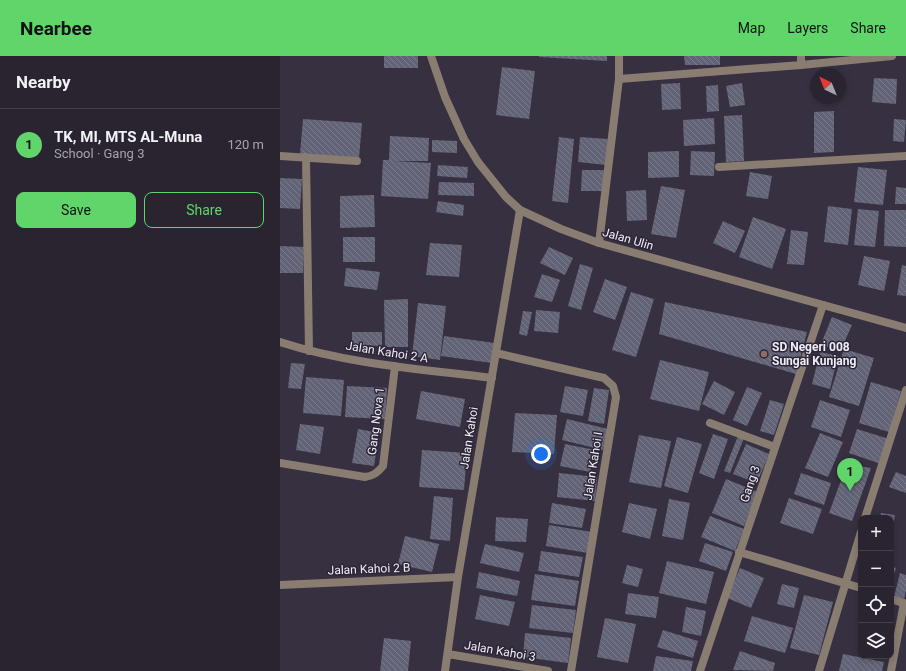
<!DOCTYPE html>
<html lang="en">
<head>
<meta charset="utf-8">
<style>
	body { margin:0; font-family:Roboto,sans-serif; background:#35303c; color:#f1f3f6 }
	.controls { position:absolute; right:12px; bottom:12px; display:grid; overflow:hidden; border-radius:8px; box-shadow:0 2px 6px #0003 }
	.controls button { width:36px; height:36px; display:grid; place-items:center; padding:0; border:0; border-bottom:1px solid #45414c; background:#292430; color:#f1f3f6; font:20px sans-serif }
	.compass { position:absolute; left:530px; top:12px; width:36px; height:36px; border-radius:50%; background:#292430; box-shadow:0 2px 6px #0003; rotate:317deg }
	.you { position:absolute; left:261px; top:398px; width:14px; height:14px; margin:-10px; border:3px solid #fff; border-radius:50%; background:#1a73e8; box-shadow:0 0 0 6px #1a73e833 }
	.badge { display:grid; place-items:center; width:26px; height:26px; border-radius:50%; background:#60d56a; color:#111; font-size:13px; font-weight:700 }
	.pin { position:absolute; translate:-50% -33px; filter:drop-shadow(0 1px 2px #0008) }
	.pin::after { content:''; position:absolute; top:21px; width:14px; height:12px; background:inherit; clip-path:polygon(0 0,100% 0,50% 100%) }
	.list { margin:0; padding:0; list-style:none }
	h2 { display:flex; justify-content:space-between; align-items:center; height:52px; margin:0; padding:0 16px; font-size:17px }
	h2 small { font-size:13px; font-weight:400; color:#a5a4ab }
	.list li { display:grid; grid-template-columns:26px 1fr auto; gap:12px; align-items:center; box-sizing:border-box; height:72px; padding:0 16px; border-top:1px solid #45414c }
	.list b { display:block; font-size:15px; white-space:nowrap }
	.list p { margin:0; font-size:13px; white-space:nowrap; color:#a5a4ab }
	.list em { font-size:13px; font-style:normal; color:#a5a4ab }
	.actions { display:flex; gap:8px; padding:12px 16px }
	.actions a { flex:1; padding:9px 0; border:1px solid #60d56a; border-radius:8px; text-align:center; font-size:14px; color:#60d56a }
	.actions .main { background:#60d56a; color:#111 }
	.icon { flex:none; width:22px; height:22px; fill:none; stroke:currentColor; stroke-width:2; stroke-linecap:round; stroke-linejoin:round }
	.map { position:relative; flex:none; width:626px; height:615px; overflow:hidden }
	header { display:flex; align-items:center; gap:24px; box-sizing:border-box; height:56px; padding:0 20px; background:#60d56a; color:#111 }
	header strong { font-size:19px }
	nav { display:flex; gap:22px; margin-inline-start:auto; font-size:14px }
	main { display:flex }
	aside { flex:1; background:#292430 }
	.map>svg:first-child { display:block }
</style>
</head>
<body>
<header>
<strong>Nearbee</strong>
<nav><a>Map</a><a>Layers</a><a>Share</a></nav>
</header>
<main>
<aside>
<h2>Nearby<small></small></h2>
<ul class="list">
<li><span class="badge">1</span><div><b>TK, MI, MTS AL-Muna</b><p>School · Gang 3</p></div><em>120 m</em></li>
</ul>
<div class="actions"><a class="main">Save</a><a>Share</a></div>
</aside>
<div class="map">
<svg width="626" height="615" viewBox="0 0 626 615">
	<defs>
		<pattern id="building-back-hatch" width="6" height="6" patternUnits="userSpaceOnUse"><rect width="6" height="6" fill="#626376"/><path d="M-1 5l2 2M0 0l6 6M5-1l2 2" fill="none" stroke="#797a8a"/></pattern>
	</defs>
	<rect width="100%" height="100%" fill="#373040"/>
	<path fill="url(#building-back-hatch)" d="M104,0h34v12h-34z
		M259,0h68v5l-68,-4z
		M404,0h36v9h-35z
		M222,11l33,4 -6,48 -33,-4z
		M594,22l23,1 -1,25 -24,-2z
		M400,27l1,26 -19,1 -1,-26z
		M462,27l3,22 -15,2 -4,-21z
		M438,29l1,26 -12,1 -1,-26z
		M554,55v41l-20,1v-41z
		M462,59l2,46 -18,1 -2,-46z
		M434,62l1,26 -31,2 -1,-26z
		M23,63l59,4 -3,35 -59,-4z
		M614,63l12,1 -2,22 -11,-1z
		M110,80l39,2 -1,23h-34l37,2 -3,36 -47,-3 2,-36h6z
		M279,81l15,2 -6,64 -16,-2z
		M300,81l28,2 -2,26 -28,-3z
		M152,84l25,1v12l-25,-1z
		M399,95v26l-31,1v-26z
		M411,95l24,1 -1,24 -24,-1z
		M158,109l30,2 -1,11 -30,-2z
		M578,111l29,3 -4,35 -29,-3z
		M302,114h22l-1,21h-22z
		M470,116l22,4 -4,23 -22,-3z
		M0,122l22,1 -2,30 -20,-1z
		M159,126l35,1v13l-36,-1z
		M381,130l24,4 -9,48 -25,-4z
		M616,131l10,1v16h-11z
		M366,134l1,30 -20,1 -1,-30z
		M94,139l1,32 -35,1v-32z
		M158,145l26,4 -1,11 -27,-4z
		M548,150l24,3 -4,36 -24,-3z
		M578,153l21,2 -4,36 -21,-2z
		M605,154h21v37l-22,-1z
		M473,161l33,12 -14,40 -33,-12z
		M443,165l22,10 -10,22 -22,-10z
		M511,174l17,2 -4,33 -17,-1z
		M63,181h32v25h-32z
		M150,187l32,2 -3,32 -33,-2z
		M0,190l24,1 -1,26h-23z
		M269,191l24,11 -8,17 -25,-12z
		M584,200l26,5 -6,30 -26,-6z
		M300,208l13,4 -12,42 -13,-4z
		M622,209l4,1v30l-9,-1z
		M66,212l34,4 -3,18 -33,-4z
		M262,218l18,6 -8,22 -18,-5z
		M325,223l22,8 -12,33 -22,-8z
		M351,236l23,7 -18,58 -24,-7z
		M128,243v48h-23l-1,-47z
		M385,246l142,30 -11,42 -137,-40z
		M138,247l28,3 -6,54 -28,-4z
		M256,254l24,2 -2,21 -24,-2z
		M243,255l9,1 -5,24 -8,-2z
		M552,261l20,8 -12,27 -19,-8z
		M72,276h30v14l-30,-1z
		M164,280l51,7 -3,20 -51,-7z
		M564,293l30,9 -15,48 -30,-9z
		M540,296l18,4 -8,33 -18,-5z
		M380,304l49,12 -10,39 -49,-12z
		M11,307l14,1 -4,25 -13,-1z
		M26,321l38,3 -3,36 -38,-3z
		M434,325l21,11 -11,23 -22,-11z
		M591,326l30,9 -12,41 -30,-9z
		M67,330l40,2 -2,31 -40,-2z
		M285,330l23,4 -5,26 -23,-4z
		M467,331l15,6 -15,33 -14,-6z
		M314,332l15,2 -5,34 -16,-3z
		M141,335l44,8 -5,28 -44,-8z
		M490,344l14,4 -10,31 -14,-4z
		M540,344l30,10 -9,27 -30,-10z
		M235,357l42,2 -3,39 -42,-2z
		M287,363l41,10 -5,21 -41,-10z
		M20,368l24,3 -4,27 -24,-4z
		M78,373l21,4 -5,33 -22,-3z
		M577,373l32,10 -8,25 -32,-11z
		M540,377l23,9 -15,35 -23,-9z
		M433,378l15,5 -14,40 -15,-6z
		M359,379l32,6 -10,47 -32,-6z
		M458,380l6,2 -14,35 -6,-2z
		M397,381l25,7 -14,49 -24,-7z
		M285,388l30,6 -5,22 -30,-6z
		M466,388l23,10 -12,29 -24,-9z
		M142,394l45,3 -3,37 -45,-3z
		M567,408l24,4 -19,53 -23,-8z
		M616,416l10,4v17l-17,-6z
		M279,417l38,4 -2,24 -38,-4z
		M521,417l30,10 -7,22 -30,-11z
		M446,423l32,13 -14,34 -32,-13z
		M154,440l19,2 -3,43 -20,-2z
		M509,442l33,11 -9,25 -33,-11z
		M389,443l21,4 -7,37 -21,-4z
		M272,447l34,6 -4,19 -33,-5z
		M349,447l28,6 -7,30 -28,-7z
		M601,457l14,2 -3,18 -1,-15h-11z
		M430,460l34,13 -9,22 -34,-14z
		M216,461l32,2 -2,23 -31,-1z
		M269,469l43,7 -4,21 -42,-7z
		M125,480l34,8 -7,28 -34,-8z
		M425,487l28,9 -7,19 -27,-10z
		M205,488l39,9 -5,19 -39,-9z
		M261,495l42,6 -4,20 -41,-6z
		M387,505l47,11 -8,32 -47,-11z
		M347,509l16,4 -5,18 -16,-4z
		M611,510l5,2 -5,15z
		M460,512l24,10 -13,30 -24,-10z
		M199,516l41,9 -3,15 -41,-8z
		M620,517l6,2v15l-2,10 -10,-3z
		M255,518l44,7 -4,25 -44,-6z
		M502,528l17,4 -5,20 -17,-4z
		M348,537l31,4 -3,21 -31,-4z
		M200,539l35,7 -6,24 -34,-7z
		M524,539l29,7 -14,53 -29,-7z
		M252,549l44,5 -3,23 -44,-5z
		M406,551l20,4 -5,25 -19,-4z
		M472,560l41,12 -8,25 -41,-12z
		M325,562l31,6 -8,39 -31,-6z
		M383,574l35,11 -5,17 -36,-11z
		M245,577l46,5 -3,25 -45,-6z
		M104,582l27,3 -3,30h-28z
		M460,595l35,12 -2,8 -40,-1z
		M563,598l41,8 -2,9h-43z
		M376,600l37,5 -2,10h-38z"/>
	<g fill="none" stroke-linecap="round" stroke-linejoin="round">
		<path stroke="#897d71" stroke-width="8" d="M521,0v9
			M339,23l182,-14 91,-9
			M0,100l77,5
			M26,101l3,194
			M439,111l187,-11
			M319,187l20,-164v-23
			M0,286c68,22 141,27 212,36
			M216,297l108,25 9,8 3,11 -45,274
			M430,367l65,24
			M0,407l85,14c8,-1 12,-4 18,-11l12,-100
			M585,462l41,-128
			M459,496l122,36
			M0,529l178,-8
			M611,543l15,5
			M168,598l100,17
			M165,615l13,-94 62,-367
			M420,615l123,-366
			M539,615l42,-139
			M611,615l13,-68"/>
		<path stroke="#897d71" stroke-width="8" d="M151,0l14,41 19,42 14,23 28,35 14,13 41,19 38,14 307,85"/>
	</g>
	<circle fill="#8d6e63" stroke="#2d2636" stroke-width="1.5" cx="484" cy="298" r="4"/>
	<g text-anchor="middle" stroke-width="3" stroke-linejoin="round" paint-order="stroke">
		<g font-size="12" fill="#f1edf8" stroke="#2d2636">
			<text transform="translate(348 183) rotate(16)" y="4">Jalan Ulin</text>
			<text transform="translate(107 296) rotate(9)" y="4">Jalan Kahoi 2 A</text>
			<text transform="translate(96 365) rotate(-83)" y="4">Gang Nova 1</text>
			<text transform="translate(189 382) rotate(-81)" y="4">Jalan Kahoi</text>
			<text transform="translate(313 410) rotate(-81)" y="4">Jalan Kahoi I</text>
			<text transform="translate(470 428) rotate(-71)" y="4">Gang 3</text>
			<text transform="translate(89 513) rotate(-2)" y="4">Jalan Kahoi 2 B</text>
			<text transform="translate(220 595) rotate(10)" y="4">Jalan Kahoi 3</text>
		</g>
		<g font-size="12" font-weight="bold" fill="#f1edf8" stroke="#2d2636" text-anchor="start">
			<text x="492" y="295">SD Negeri 008<tspan x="492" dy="14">Sungai Kunjang</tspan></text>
		</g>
	</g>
</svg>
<div class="controls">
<button>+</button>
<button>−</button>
<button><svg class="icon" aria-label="locate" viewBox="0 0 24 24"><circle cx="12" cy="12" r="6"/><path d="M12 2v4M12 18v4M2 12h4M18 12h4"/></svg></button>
<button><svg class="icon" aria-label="layers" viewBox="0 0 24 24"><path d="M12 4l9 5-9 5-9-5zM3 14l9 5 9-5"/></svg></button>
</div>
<svg class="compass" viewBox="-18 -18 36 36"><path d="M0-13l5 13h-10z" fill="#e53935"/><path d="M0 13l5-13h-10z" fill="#a5a4ab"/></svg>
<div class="you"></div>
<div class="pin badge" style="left:570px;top:435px">1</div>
</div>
</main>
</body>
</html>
